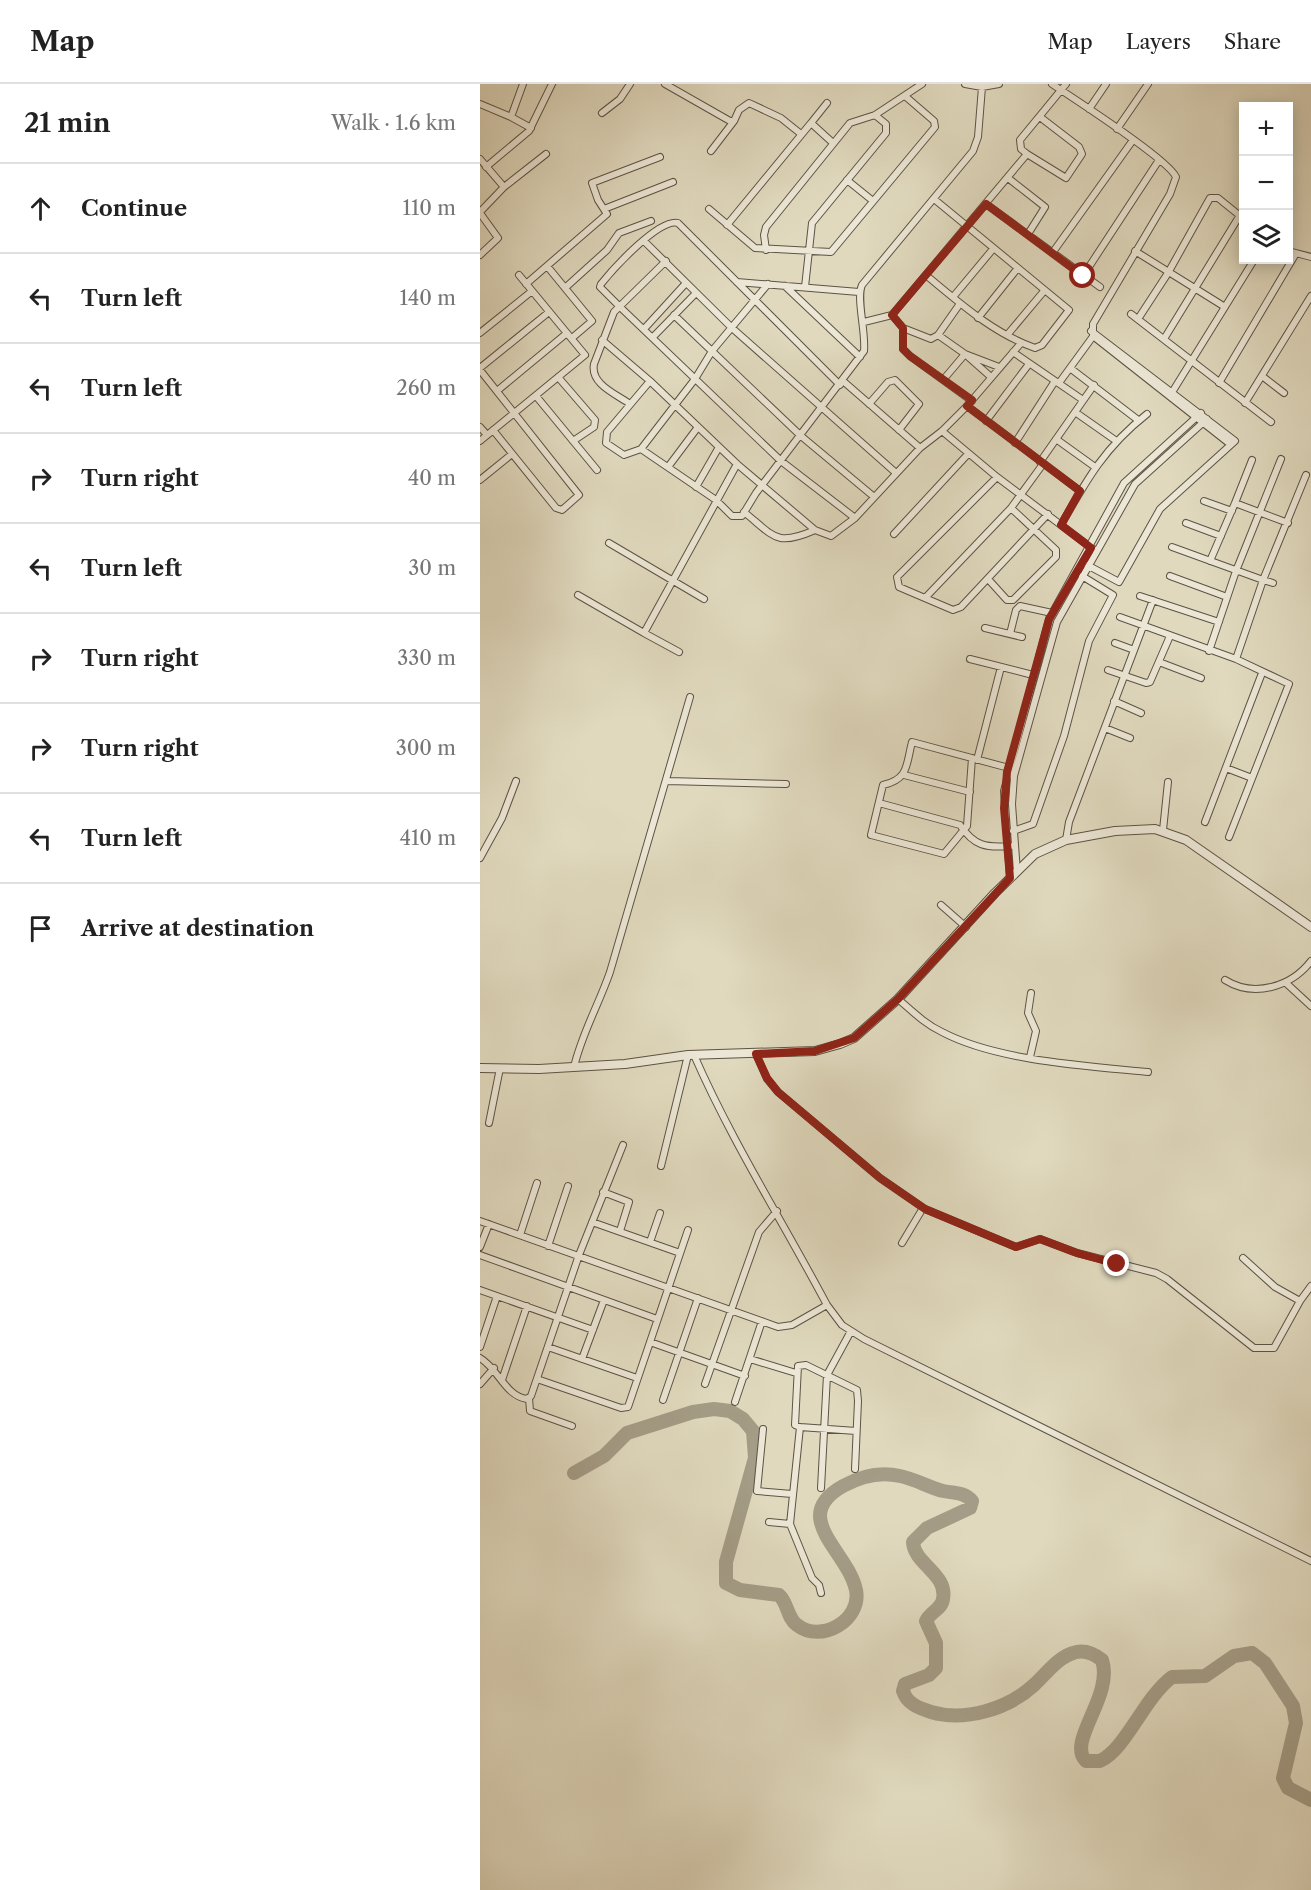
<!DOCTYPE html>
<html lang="en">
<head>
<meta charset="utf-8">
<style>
	body { margin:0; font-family:"Libre Caslon Text",serif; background:#f2f2f2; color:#222 }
	.controls { position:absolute; right:18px; top:18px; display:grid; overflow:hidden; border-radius:0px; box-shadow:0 3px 15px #0003 }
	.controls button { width:54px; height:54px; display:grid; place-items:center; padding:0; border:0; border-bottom:2px solid #e0e0e0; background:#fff; color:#222; font:30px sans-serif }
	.stop { position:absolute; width:18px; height:18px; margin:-14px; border:4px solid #8f2418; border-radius:50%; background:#fff }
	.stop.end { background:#8f2418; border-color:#fff; box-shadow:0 2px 6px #0008 }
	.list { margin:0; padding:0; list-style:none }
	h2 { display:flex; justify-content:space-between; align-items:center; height:78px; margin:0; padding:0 24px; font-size:26px }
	h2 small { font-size:20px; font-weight:400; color:#767676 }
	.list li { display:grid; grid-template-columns:39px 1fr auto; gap:18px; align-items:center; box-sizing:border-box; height:90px; padding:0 24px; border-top:2px solid #e0e0e0 }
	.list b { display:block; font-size:22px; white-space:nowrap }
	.list em { font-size:20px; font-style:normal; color:#767676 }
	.icon { flex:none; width:33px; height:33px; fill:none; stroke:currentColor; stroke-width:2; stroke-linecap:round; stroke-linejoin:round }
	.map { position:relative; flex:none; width:831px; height:1806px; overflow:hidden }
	header { display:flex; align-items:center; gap:36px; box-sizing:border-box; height:84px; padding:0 30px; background:#fff; border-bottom:2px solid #e0e0e0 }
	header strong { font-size:28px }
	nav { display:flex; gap:33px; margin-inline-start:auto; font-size:21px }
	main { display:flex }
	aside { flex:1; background:#fff }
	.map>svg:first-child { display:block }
</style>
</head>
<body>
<header>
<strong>Map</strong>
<nav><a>Map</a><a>Layers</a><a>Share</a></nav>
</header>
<main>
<aside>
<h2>21 min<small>Walk · 1.6 km</small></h2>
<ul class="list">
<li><svg class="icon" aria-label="ahead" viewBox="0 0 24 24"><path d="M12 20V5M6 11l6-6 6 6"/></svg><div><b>Continue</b></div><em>110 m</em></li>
<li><svg class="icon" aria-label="left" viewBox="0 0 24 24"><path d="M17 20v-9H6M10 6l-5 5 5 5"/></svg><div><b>Turn left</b></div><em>140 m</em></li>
<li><svg class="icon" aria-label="left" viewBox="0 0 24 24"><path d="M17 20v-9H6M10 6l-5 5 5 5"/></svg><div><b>Turn left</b></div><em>260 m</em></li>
<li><svg class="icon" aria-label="right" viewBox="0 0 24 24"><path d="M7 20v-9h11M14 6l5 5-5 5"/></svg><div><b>Turn right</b></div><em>40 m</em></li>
<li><svg class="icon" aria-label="left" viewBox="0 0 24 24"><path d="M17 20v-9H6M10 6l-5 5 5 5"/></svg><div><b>Turn left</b></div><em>30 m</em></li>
<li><svg class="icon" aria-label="right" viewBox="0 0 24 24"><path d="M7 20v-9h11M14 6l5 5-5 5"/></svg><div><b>Turn right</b></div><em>330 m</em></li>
<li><svg class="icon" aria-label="right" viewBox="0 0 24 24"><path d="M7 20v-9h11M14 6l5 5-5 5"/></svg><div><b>Turn right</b></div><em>300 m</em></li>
<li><svg class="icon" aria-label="left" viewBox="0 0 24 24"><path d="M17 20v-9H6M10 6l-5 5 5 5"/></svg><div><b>Turn left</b></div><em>410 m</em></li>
<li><svg class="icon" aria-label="arrive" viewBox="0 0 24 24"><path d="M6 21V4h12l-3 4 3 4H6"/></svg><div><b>Arrive at destination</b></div></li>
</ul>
</aside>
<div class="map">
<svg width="831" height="1806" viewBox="0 0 831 1806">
	<rect width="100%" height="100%" fill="#e0d9be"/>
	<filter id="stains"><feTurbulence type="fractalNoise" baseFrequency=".00333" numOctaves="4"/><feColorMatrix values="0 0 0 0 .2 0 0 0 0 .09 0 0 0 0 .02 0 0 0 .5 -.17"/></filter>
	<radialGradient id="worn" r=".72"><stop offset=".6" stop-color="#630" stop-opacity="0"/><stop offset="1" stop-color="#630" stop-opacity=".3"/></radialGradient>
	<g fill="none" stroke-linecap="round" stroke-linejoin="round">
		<path stroke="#a49c86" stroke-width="14" d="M94,1389l30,-17 23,-23 66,-21 21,-3 16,2 13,8 10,12 2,27 -29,104v21l14,7 39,5c9,8 8,23 18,30 24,19 65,-5 59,-35 -8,-39 -68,-73 -13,-104 18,-10 36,-15 57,-10 15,3 28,11 43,15 10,2 22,1 29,10l-2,7 -43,20 -14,14c1,22 35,32 30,57 -1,10 -13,13 -17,22l10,22v25l-7,7 -24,9 -2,7c4,13 16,17 28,21 34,10 77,-3 103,-27 12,-11 23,-27 39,-32 11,-4 20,0 29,7 12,36 -36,82 -16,101h14c26,-12 44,-63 72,-84l33,-1 29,-20 18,-3 13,10 28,43 3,17 -13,55 5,10 23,12"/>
		<defs>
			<path id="minor" d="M185,0l65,37h4l5,-11 10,-7 32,15 20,16
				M485,0l17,3 17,-3
				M572,0c22,15 116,75 124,93l-6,17 -77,130v12l137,108
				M0,20l31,13 12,-33
				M609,25l17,-25
				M122,29l18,-14 10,-15
				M31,33l20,11
				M331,39l16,-20
				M637,45l31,-45
				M231,67l23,-30
				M547,70l39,24 16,-24 -3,-7 -39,-30
				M0,75l24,28
				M6,83l43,-36 23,-47
				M528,94l37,29 -17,27
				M367,96l26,21
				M506,120l114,83
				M124,125l69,-27
				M229,125l46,39 76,4 104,-125 -1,-6 -29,-25
				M0,128l24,-25 42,-33
				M0,129l18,25 -18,17
				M247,141l84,-102 22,20
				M164,157l88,87 164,145
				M286,166l-2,-15 2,-8 84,-104 25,-8 47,-31
				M655,167l90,56
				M808,167l23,6
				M573,168l80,-112
				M67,182l45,55 -20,17
				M447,192c34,28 66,57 108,72l7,-3 27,-35 -135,-111
				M603,192l76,-116
				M257,198l122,10
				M46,200l81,-70 -9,-14 -6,-17 68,-26
				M305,202l75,71
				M325,203l7,-64 74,-90v-9l-11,-9
				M85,204l42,-38 12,-17 32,-12
				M473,213l40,-48
				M651,230l140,108
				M194,231l127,121 72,60
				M412,231l11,13 28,11 7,-4 21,-30
				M498,234l39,-49
				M658,235l30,-46 42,-75h8l26,21
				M384,238l28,-7 135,-161 -6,-5 -1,-9 46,-56
				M423,244v21l7,7 62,45
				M164,245l42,-46
				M0,249l52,-42
				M528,250l36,-43
				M458,251l27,19 26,23
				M173,253l43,-44
				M684,255l76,-124
				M122,256l48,41 87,83 78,66 16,6 24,-18 65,-70 22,-17 25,-25 54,-63
				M533,268l70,48
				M0,284l69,-56
				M590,284l68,52
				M0,286l99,125 -17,15 -6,-2 -63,-78
				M782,292l22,17
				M78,293l37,43 -1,7 -21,14
				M463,296l22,-26 34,13
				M170,297l-43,51 -1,11 18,12 17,-6 75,51 16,16h10l14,-23 108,-142c2,-19 -8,-53 -2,-66l111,-134 5,-14 4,-50
				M363,297l77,67
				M579,299l35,-48
				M739,299l76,-128
				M360,301l-162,-162c-19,-5 -65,46 -77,61l-1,3 19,19 162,155 74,57
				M17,307l70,-58
				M691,310l83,-134
				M56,312l61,74
				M765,319l66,-107
				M150,320c-14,-10 -40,-20 -36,-40l20,-52 52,-51
				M389,320l19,-22 7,-2 24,24 -20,26
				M487,322l113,85
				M595,328l40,28
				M506,337l43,-57
				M0,343l7,8
				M462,347l55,46 96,72
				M576,355l39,28
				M0,357l105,-86 -66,-80
				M535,359l40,-62
				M161,365l54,-70 17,-28 56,-67
				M560,378l54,-77
				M188,383l30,-40
				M517,393l-100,100 2,10 54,23 8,-3 87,-93
				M0,396l32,-26
				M216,403l23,-40
				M724,417l28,10
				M755,419l17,-43
				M264,428c31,25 32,35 71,18
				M706,439l35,13
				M581,441c26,-46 44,-78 86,-111
				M414,450l74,-80
				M129,459l95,56
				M692,463l91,33 43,-105
				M730,477l25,-58 53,20
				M607,481l32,17 41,-73 75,-68 -144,-110
				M690,492l57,21
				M508,495l19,21h6l43,-43v-7l-45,-42
				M98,511l66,38 93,-169
				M660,512l79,26
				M446,513l85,-89 32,-44
				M640,533l116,42 27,-79 10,3
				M505,544l37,9
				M164,549l35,19
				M530,550l6,-24 4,-4 32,7
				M635,559l19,7
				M729,567l27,-80 45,-112
				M490,575l63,16
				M679,578l42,16
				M628,586l38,13 4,-1 20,-46
				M634,617l27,12
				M625,644l25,10
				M492,674l-5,68 -23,28 -73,-19 12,-50c26,-6 23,-20 29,-43l97,26
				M497,676l24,-93
				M746,684l26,10
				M424,691l66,17
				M187,697l119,3
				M399,719l81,22c14,21 26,23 50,21
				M725,738l57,-149
				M683,746l5,-48
				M533,747l20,-7 31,-88 25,-95 24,-46 -31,-19
				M749,753l60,-153 -53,-25
				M586,756l3,-18 84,-222
				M0,774l22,-40 14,-37
				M537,788l-5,-68 2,-28 43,-154 78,-138 72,-65
				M530,794l-6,-87 45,-172 75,-136 77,-70
				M461,821l25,22
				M745,896c29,18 66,7 86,-19
				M806,899l25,23
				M418,915c14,12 27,25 44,33 55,29 145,34 206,40
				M276,970l11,25 11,13 102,86 45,31 91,38 24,-8 37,14 79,20 11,6 87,69h20l26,-47 11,-15
				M214,971c38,87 89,167 133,250l15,20 22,14 447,222
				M550,973l6,-26 -8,-18 3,-20
				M94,983c8,-34 25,-63 36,-95l80,-275
				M9,1039l11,-55
				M181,1082l27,-111
				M123,1108l26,10 -9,29
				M0,1137l298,106 14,-2 35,-20
				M112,1138l88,31
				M40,1151l17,-52
				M170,1158l10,-29
				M422,1159l21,-35
				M68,1162l20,-60
				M0,1163l9,-23
				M0,1171l177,64
				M763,1174l32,29 25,14
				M0,1206l113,40
				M170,1258l95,34
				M0,1263l17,-51
				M68,1263l89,31
				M0,1274c18,10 25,38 47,41l4,-3 48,-141 44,-110
				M102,1275l22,-59
				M270,1275l46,14
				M57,1295l84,29 7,-1 60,-177
				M22,1296l25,-74
				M0,1300l14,-16
				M225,1300l54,-152 18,-21
				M49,1314l1,13 42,15
				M183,1316l35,-102
				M255,1318l27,-81
				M320,1343l-10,97 22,54 7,7 2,8
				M283,1345l-6,62 35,3
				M375,1385l3,-68 -1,-11 -51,-25 -8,1 -3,59 5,2 56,4
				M341,1404l6,-113 24,-44
				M289,1438l21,2"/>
			<path id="tertiary" d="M0,984l59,1 86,-5 63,-9 127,-4 25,-7 14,-6 44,-39 97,-106 40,-39 31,-14 49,-9 40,-2 31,11 125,87"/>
		</defs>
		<use href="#minor" stroke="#5d5343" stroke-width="8"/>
		<use href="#tertiary" stroke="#5d5343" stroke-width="10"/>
		<use href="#minor" stroke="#ebe6d5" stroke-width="6"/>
		<use href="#tertiary" stroke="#ebe6d5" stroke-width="8"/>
	</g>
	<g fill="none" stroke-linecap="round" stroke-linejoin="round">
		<path stroke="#8f2418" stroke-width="8" d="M603,192l-97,-72 -94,111 11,13v21l7,7 62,44 -5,6 113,85 -19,34 30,23 -42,71 -42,153 -3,36 6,70 -112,121 -44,39 -39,13 -59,3 11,24 11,14 102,86 45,31 91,38 24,-8 37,14 40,11"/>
	</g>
	<rect width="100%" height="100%" filter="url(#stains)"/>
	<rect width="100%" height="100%" fill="url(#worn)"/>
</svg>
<div class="controls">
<button>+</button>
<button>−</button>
<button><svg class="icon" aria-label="layers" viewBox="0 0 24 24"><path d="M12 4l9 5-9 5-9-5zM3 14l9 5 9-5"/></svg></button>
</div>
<div class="stop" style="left:603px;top:192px"></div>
<div class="stop end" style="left:637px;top:1180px"></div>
</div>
</main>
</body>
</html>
